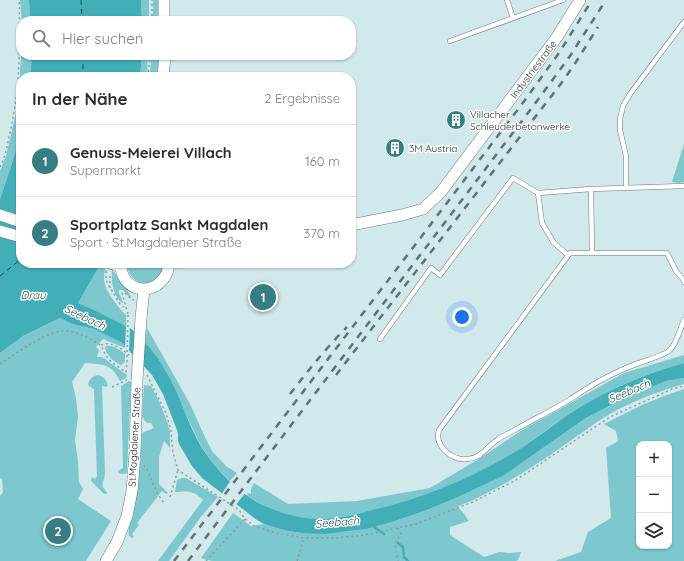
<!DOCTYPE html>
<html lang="de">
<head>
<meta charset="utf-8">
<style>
	body { margin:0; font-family:Quicksand,sans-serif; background:#f2f2f3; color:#2b2b33 }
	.controls { position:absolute; right:12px; bottom:12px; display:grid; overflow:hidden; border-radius:8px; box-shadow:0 1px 3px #0004 }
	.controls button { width:36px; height:36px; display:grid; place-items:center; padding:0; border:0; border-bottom:1px solid #e1e1e2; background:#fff; color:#2b2b33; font:20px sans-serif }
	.you { position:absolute; left:462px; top:317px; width:14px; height:14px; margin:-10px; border:3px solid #fff; border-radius:50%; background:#1a73e8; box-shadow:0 0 0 6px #1a73e833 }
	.badge { display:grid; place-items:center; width:26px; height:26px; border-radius:50%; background:#367e84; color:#fff; font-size:13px; font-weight:700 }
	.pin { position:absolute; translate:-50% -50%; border:2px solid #fff; box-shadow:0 1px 4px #0006 }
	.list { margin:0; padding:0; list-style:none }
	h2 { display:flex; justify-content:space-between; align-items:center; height:52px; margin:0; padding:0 16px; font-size:17px }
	h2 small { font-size:13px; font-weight:400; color:#7c7c81 }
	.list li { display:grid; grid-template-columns:26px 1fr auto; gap:12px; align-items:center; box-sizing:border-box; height:72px; padding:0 16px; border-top:1px solid #e1e1e2 }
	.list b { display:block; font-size:15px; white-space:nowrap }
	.list p { margin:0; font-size:13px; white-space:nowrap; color:#7c7c81 }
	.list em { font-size:13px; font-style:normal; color:#7c7c81 }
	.icon { flex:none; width:22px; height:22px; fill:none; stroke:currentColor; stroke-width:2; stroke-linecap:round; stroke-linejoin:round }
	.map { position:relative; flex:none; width:684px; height:561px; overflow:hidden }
	.search { position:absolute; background:#fff; box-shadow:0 1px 3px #0004; left:16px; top:16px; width:340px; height:44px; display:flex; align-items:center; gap:10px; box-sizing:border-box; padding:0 14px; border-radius:16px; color:#7c7c81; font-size:15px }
	.panel { position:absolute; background:#fff; box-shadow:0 1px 3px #0004; left:16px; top:72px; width:340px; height:196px; border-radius:16px }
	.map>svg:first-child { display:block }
</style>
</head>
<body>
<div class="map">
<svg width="684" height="561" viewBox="0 0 684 561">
	<rect width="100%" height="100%" fill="#d1e9eb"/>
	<path fill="#7dc8cf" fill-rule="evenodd" d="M20,0h9l1,21h-8z
		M141,0h8v21h-7z
		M153,0h8v21h-8z
		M21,55h11l-2,22h-9v54l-8,29 -13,39v-28l6,-15 10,-43 3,-22z
		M142,55h6l-1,22h-7z
		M151,55h8l-2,22h-7z
		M684,144v38l-5,1 -7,-1z
		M127,263h37c0,2 0,4 0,7 -1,3 -4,5 -6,7 -12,14 -31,3 -31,-14z
		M99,265l6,2c0,4 -1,8 -1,13 1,11 14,27 22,35v11l-36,-18 -12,-5 18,-31z
		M112,270c3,2 4,5 6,8 4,7 10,11 13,19l-1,1 -7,-8h-4v3l4,9 -1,1c-9,-7 -11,-22 -10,-33z
		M60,318l12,6 22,5 14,6 13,7 4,4v2l-22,-9 -7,8 3,3 -2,7h5l3,2 22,16 -1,3 -6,3c-9,-18 -16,-16 -35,-18l-13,19 4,16 2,19 -3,23 3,21 1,21 4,7 -5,10 33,22 -25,40h-86v-65l3,-4 -1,-13 -2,-1v-125l23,-17z
		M147,328l42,74 16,35 7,14 14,15 11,7 -7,8c-12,-11 -24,-26 -32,-41l-33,-70 -20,-27z
		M106,346c7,-1 14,4 19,8v8l-4,3c-7,-3 -14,-9 -16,-17z
		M684,355v8c-32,9 -63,21 -92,37 -27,15 -50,34 -75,51 -46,30 -98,49 -151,61 -16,4 -34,9 -51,7 -13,-1 -35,-5 -47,-11 -7,-4 -14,-8 -21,-12l1,-3 3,1v-5l3,-6 34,21 69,-3 73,-13 47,-28 47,-31 100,-56z
		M98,375c6,2 9,5 10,11l-2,1 -3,-1 -1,1 3,86c-1,11 -6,11 2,19l-1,2h-2l-12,-12 -1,-2 1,-3 3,2 2,-3 -3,-85v-2l-5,-3 -1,-1c1,-5 4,-9 10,-10z
		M684,378v6c-22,6 -45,15 -65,25 -20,10 -38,25 -56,37 -34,24 -68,45 -106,61l5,4 7,10 -19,6v8l34,22 15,-5 10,1 12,-1 -3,8 -2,1h-304l-11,-3 32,-45 18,13 13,-2 23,7 15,2 40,-1 25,-3 25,-7 35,-12 29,-12 47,-22 83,-58 29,-15 51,-22z
		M129,381l2,1v1l-4,89c-2,3 -5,2 -8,1l-1,-2 5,-3 -2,-82z
		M144,385l7,1c6,9 17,35 19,46 0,5 0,11 0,16l-6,-7 -5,16v27l9,9 -2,1 -4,-3 -25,32 2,2 -7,9 2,3 -2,1 -3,-2c-2,-5 4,-23 6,-30 5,-24 5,-48 7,-72l2,-2 10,-4 -3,-5c-5,0 -6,-2 -9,-6z
		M684,389v172h-129l26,-9 7,-20 23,-14 -5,-70 12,-7 -2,-10 -12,-7 40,-20 20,-8zM639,444h30v102h-30z
		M182,478h4l32,19 -18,21 -31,43h-11l45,-61c-9,-10 -16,-9 -28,-8l2,-12z"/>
	<path fill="#42afb8" d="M29,0h112l1,21h-112z
		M32,55h110l-2,22h-110z
		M21,131v132h79l-4,9 -18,31 12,5 40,20c7,5 13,13 19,19 6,8 12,15 16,23 15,24 22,53 37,78 12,18 27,35 44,47 20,15 54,25 78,24 15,0 30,-4 44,-8 53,-12 100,-31 147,-59 26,-16 49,-37 77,-52 29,-16 60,-28 92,-37v15l-18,3 -51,22 -29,15 -83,58 -47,22 -29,12 -35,12 -25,7 -43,5 -22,-1 -15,-2 -23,-7 -7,-4 -55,-42 -10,-12 -13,-22 -1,-3v-7l-1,-4 -14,-36 -11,-19 -31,-33 -27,-13 -22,-5 -12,-6 -37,18 -23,17v-154l13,-39z"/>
	<path fill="#d1e9eb" d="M126,324l4,2 -1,27 -4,-4z
		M231,480l15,12 -11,14 -14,-11z"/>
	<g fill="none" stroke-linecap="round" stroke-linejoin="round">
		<path stroke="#42afb8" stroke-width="2.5" d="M371,525l13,9
			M398,543l5,4 1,10 4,4"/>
		<path stroke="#1d4c50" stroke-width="1" stroke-dasharray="5 4" stroke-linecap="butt" d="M81,0l1,21
			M83,55v22
			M0,276l21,-17"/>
		<defs>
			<path id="service" d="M507,0l6,18
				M450,41l113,-41
				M626,188v-32l-6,-26v-11l3,-13 7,-12 54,-72
				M591,189l1,64
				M538,193l4,30 12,20 14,12
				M684,282l-1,-3 -7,-8 -9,-18h-97l-131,177c-5,16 13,31 29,29 13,-1 19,-12 29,-19 5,-4 11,-6 16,-9 19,-11 38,-20 56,-31 14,-9 27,-18 42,-25 12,-6 24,-11 37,-15 7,-3 16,-5 22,-10 7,-7 10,-21 14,-30
				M380,339l51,-71 9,7 73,-97 25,15 53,-4 93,-3"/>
			<path id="tertiary" d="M164,0v21
				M163,77l2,-22
				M0,215l21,7
				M351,225l51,-10 21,-6 18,-17 116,-155 23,-37
				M0,231l21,6
				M121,263c-2,25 28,36 43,15 4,-5 5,-10 4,-15
				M141,318l3,-29
				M106,561l11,-19 10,-26 5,-25 3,-38 2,-73"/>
		</defs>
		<use href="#service" stroke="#637a7b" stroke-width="5.5"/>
		<use href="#tertiary" stroke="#637a7b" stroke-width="12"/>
		<path stroke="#8b9d9f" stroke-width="1.5" stroke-dasharray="2 3" stroke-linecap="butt" d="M152,21v-21
			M148,77l2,-22
			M0,167c5,-9 7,-20 9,-30 8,-34 11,-68 10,-103 0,-11 1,-23 0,-34
			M178,268l3,-2 8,-3
			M106,271v9l2,4 12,20 5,4
			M110,288v-14
			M128,314l-6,-21h3l6,6 3,1
			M101,345c1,0 6,-2 7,-1 8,0 16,7 21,11
			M0,364c17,-11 48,-35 68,-33 10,1 23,8 31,13 4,3 5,9 8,13 4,6 13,11 19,15l1,-10
			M147,375l19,38 5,18 2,22 5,17 61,40 6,9 9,7 22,7 28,5h31l30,-3 51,-11 57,-22 43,-22 94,-63 62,-28 12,-3
			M112,387l15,-7
			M144,465l3,4 10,24 7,10
			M170,497l8,-27
			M398,528l3,6 -6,9 2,14 1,4
			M206,561l39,-42
			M297,561l7,-23"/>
		<use href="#service" stroke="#fff" stroke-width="4.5"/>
		<use href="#tertiary" stroke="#fff" stroke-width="11"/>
		<path stroke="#627172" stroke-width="2.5" stroke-dasharray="7 7" stroke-linecap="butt" d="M336,375l227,-294 13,-19 22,-35
			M290,394c18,-23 36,-46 57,-67
			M174,561l241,-316 110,-145 34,-47 33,-53
			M188,561l349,-460 33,-45 36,-56"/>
		<defs>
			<path id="tertiary-bridge" d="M110,263l6,2
				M137,380l4,-62"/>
		</defs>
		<use href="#tertiary-bridge" stroke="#637a7b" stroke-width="12" stroke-linecap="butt"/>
		<path stroke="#8b9d9f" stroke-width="1.5" stroke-dasharray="2 3" stroke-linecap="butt" d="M97,263l5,1
			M127,362l1,-48"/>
		<use href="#tertiary-bridge" stroke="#fff" stroke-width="11"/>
	</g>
	<defs>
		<symbol id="building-disc" viewBox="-11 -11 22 22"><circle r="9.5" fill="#367e84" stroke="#fff"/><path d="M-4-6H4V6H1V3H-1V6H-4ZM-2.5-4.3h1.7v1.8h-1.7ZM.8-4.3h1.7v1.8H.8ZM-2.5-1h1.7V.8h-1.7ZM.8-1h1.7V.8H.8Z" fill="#fff"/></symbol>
	</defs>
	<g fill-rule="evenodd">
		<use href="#building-disc" x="445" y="109" width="22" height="22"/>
		<use href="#building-disc" x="384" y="137" width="22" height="22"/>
	</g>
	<g text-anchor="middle" stroke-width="3" stroke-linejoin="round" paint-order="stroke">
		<g font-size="10" fill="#262f30" stroke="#fff">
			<text transform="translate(533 69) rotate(-53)" y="4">Industriestraße</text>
			<text transform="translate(134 437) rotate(-87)" y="4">St.Magdalener Straße</text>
		</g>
		<g font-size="10" fill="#262f30" stroke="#fff" text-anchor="start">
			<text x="470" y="118">Villacher<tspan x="470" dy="12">Schleuderbetonwerke</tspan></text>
			<text x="409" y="152">3M Austria</text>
		</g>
		<g font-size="11" font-style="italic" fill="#1d4c50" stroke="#fff">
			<text x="33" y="299">Drau</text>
			<text transform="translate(85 317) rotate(25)" y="4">Seebach</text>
			<text transform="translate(629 391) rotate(-23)" y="4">Seebach</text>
			<text transform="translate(337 522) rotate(-5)" y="4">Seebach</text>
		</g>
	</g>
</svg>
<div class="controls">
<button>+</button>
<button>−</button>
<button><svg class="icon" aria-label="layers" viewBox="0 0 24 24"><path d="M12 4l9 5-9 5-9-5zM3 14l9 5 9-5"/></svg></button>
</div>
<div class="you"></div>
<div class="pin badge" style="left:263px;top:297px">1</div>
<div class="pin badge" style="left:58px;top:531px">2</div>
<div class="search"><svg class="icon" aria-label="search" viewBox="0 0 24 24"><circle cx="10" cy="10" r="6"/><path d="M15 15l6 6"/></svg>Hier suchen</div>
<section class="panel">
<h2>In der Nähe<small>2 Ergebnisse</small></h2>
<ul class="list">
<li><span class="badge">1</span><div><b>Genuss-Meierei Villach</b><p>Supermarkt</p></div><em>160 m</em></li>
<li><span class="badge">2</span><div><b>Sportplatz Sankt Magdalen</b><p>Sport · St.Magdalener Straße</p></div><em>370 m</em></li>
</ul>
</section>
</div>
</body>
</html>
